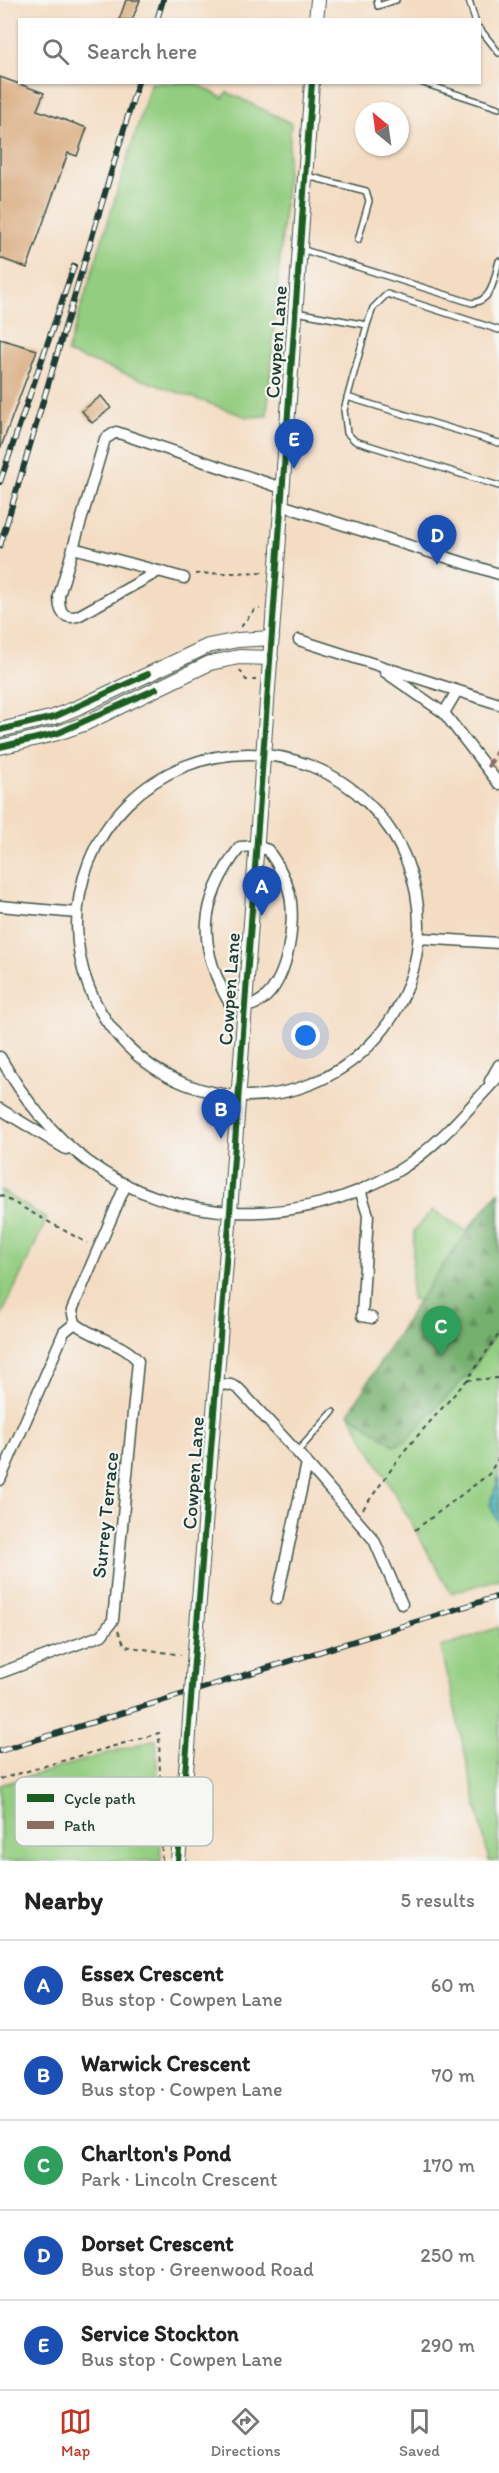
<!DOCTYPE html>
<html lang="en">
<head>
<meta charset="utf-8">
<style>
	body { margin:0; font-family:Itim,sans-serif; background:#f6f6f6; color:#222 }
	.compass { position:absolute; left:355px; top:102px; width:54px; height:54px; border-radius:50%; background:#fff; box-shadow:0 2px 4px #0004; rotate:331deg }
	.you { position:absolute; left:306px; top:1036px; width:21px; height:21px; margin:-15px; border:4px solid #fff; border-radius:50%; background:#1a73e8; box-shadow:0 0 0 9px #1a73e833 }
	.badge { display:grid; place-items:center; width:39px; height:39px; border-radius:50%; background:#c8321e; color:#fff; font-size:20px; font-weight:700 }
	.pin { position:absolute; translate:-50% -50px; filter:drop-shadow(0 2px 3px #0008) }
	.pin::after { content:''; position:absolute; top:32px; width:21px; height:18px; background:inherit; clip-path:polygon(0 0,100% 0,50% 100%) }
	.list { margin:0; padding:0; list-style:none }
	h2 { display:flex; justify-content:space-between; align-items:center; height:78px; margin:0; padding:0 24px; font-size:26px }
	h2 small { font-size:20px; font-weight:400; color:#767676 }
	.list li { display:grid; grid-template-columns:39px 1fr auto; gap:18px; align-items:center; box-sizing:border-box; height:90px; padding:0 24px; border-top:2px solid #e0e0e0 }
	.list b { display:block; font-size:22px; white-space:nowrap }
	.list p { margin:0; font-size:20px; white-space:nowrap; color:#767676 }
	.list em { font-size:20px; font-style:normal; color:#767676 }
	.icon { flex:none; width:33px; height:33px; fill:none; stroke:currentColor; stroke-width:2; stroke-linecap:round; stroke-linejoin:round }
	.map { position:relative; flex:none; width:499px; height:1861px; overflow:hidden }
	.search { position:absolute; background:#fff; box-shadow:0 2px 4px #0004; left:18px; right:18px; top:18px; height:66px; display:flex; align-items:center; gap:15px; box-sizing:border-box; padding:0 21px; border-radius:0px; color:#767676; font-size:22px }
	.sheet { height:528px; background:#fff }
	nav { display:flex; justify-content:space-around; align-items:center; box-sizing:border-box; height:84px; border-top:2px solid #e0e0e0; background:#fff; font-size:16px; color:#767676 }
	nav a { display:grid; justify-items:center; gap:3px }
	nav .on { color:#c8321e }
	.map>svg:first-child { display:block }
</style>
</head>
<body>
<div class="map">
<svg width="499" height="1861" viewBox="0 0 499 1861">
	<defs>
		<pattern id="forest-firs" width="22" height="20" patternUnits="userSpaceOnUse" patternTransform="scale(1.5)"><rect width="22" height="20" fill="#76b06e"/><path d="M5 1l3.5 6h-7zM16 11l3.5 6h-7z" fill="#60905b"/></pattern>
		<pattern id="water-rules" width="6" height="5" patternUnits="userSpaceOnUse" patternTransform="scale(1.5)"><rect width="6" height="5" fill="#42b2bb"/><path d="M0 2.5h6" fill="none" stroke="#379299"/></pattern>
	</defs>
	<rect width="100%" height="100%" fill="#f6f6f2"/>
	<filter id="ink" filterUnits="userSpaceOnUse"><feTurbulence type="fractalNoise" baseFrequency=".0167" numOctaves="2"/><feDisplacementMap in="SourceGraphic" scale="12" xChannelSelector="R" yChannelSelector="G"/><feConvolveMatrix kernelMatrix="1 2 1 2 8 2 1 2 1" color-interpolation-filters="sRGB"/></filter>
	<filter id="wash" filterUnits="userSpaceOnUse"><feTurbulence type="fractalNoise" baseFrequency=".008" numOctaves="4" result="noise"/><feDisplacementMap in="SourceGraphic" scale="24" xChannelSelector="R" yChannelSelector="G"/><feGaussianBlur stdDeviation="1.35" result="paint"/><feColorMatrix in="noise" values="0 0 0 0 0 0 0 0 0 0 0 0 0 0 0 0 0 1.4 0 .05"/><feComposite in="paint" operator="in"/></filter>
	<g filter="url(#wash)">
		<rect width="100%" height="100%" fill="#f4dcc2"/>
		<path fill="#93cd80" stroke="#59855a" stroke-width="1.5" d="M151,83h44l28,15 4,-6 64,31 -24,293 -20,1 -180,-64z
			M0,1190l47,29 -47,100z
			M499,1192v387l-48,14 -102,-180 70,-113 -8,-1 3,-68 19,-21 33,21z
			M499,1627v234h-10l-48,-214z
			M156,1739l5,122h-161v-76z"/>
		<path fill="url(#forest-firs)" stroke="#4a7651" stroke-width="1.5" d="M499,1192v136l-26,41 -66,71 -12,6 -46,-33c47,-76 92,-153 150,-221z"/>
		<path fill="url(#water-rules)" stroke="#307878" stroke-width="1.5" d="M499,1475v50l-9,-20z"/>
		<g id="blocks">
			<path fill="#d7a475" d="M126,0h14l-8,20h-13z
				M0,77l44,16 -7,17 50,18 -10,28 -9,-3 -41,115 -27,-10z
				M0,339l37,11 -36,97h-1z
				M101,396l10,12 -19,15 -10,-12z"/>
		</g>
	</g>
	<g filter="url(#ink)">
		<use href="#blocks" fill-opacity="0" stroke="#3f5549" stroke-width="1.5"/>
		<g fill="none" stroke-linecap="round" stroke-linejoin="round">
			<defs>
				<path id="service" d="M377,0l1,6 18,-6
					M469,0l6,20
					M480,29l19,24
					M420,82l79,26
					M307,176l59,15 3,10 -11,39
					M301,249l171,54c21,-2 22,-25 27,-42
					M296,312l71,13
					M499,330l-112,-36 -14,14 -6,17 -23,85 3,23 8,8 144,45
					M347,397l152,46
					M297,1452l36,-40"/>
				<path id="minor" d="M281,505l218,69
					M73,548l111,30
					M159,571l-81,45c-16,4 -19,-6 -19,-20l46,-157 11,-7 166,56
					M299,640l200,64
					M385,672l59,41 55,71
					M444,713l13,-22
					M77 925a171 171 0 1 1 342 0a171 171 0 1 1-342 0Z
					M256,846l12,4c9,13 17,26 21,41 8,31 -1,96 -32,112 -8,5 -18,3 -27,1 -34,-59 -31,-103 10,-157z
					M0,906l77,7
					M419,938l80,5
					M0,1057c22,39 50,76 87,104 88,66 216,67 309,11 41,-24 71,-62 103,-96
					M490,1081l9,-16
					M0,1109l66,40
					M360,1190l8,25 -6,101 10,2
					M75,1323l-3,-13 54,-126
					M217,1384l14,1 8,4 68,74 -30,136
					M307,1463l67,77 28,64
					M0,1480l64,-148 11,-9
					M0,1673l102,-38 11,-15 25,-259c-15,-19 -44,-22 -63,-38"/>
				<path id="tertiary" d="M316,20l2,-20
					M0,730l54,-13 27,-11 127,-60 30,-6 34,-2
					M0,747l58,-14 26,-9 126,-61 29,-6 32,1
					M194,1663l36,-451 82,-1130
					M178,1861l10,-113"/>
			</defs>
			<use href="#service" stroke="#3f5549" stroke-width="8"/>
			<use href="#minor" stroke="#3f5549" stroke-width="13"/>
			<use href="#tertiary" stroke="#3f5549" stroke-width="16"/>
			<path stroke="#3f5549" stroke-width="2" stroke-dasharray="4.5 4.5" stroke-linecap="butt" d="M195,574l70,-2
				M241,627l14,-18h5
				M240,670l6,10h10
				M0,1195l87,48
				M467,1380l32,-2
				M363,1509l42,-59 62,-70 32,-46
				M415,1530l74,-56 10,-17
				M118,1631l7,15 56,9
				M0,1779l159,-46 3,128"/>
			<use href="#service" stroke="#fff" stroke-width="5"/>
			<use href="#minor" stroke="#fff" stroke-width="10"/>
			<use href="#tertiary" stroke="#fff" stroke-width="14"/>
			<defs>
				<path id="rail" d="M157,20l6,-20
					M0,482l74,-216
					M0,546l138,-464
					M0,1751l499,-155"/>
			</defs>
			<use href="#rail" stroke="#1f3d34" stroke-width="6"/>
			<use href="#rail" stroke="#f6f6f2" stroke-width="4" stroke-dasharray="11" stroke-linecap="butt"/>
			<defs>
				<path id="tertiary-bridge" d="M188,1748l6,-85"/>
			</defs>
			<use href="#tertiary-bridge" stroke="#3f5549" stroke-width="16" stroke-linecap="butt"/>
			<use href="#tertiary-bridge" stroke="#fff" stroke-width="14"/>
			<path stroke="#8d6e63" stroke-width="4.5" stroke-dasharray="9 4.5" stroke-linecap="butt" d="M488,767l11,-19"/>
			<defs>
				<path id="cycleway" d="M0,730l54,-13 94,-43
					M0,747l58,-14 98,-44
					M178,1861l52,-649 82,-1130"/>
			</defs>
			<use href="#cycleway" stroke="#f6f6f2" stroke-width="10"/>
			<use href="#cycleway" stroke="#1b5e20" stroke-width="6"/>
		</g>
	</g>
	<g text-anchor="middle" stroke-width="4.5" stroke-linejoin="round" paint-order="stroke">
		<g font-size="20" fill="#1f3d34" stroke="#f6f6f2">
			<text transform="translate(276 342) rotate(-86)" y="7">Cowpen Lane</text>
			<text transform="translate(229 989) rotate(-86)" y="7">Cowpen Lane</text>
			<text transform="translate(193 1473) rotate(-86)" y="7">Cowpen Lane</text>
			<text transform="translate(105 1515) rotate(-84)" y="7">Surrey Terrace</text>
		</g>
	</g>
	<rect x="15" y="1777" width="198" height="69" rx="9" fill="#f6f6f2" stroke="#b6beb9" stroke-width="1.5"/>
	<rect x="27" y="1794" width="27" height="8" fill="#1b5e20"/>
	<rect x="27" y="1821" width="27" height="8" fill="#8d6e63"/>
	<g font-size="16" fill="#1f3d34">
		<text x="64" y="1804">Cycle path</text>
		<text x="64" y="1831">Path</text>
	</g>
</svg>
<svg class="compass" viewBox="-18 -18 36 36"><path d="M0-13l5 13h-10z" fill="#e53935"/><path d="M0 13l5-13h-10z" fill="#767676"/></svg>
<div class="you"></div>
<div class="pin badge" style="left:262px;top:916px;background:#1a4fb4">A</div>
<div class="pin badge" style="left:221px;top:1139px;background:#1a4fb4">B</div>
<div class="pin badge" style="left:441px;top:1356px;background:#2e9e5b">C</div>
<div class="pin badge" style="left:437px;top:565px;background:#1a4fb4">D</div>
<div class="pin badge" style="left:294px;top:469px;background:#1a4fb4">E</div>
<div class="search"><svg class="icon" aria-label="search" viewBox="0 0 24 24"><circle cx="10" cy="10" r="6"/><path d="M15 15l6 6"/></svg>Search here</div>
</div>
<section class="sheet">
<h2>Nearby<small>5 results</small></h2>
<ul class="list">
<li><span class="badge" style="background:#1a4fb4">A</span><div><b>Essex Crescent</b><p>Bus stop · Cowpen Lane</p></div><em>60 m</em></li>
<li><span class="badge" style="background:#1a4fb4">B</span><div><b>Warwick Crescent</b><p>Bus stop · Cowpen Lane</p></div><em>70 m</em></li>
<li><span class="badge" style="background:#2e9e5b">C</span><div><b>Charlton's Pond</b><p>Park · Lincoln Crescent</p></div><em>170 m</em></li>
<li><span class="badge" style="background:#1a4fb4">D</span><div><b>Dorset Crescent</b><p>Bus stop · Greenwood Road</p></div><em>250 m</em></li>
<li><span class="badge" style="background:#1a4fb4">E</span><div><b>Service Stockton</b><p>Bus stop · Cowpen Lane</p></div><em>290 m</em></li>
</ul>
</section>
<nav>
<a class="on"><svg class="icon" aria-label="map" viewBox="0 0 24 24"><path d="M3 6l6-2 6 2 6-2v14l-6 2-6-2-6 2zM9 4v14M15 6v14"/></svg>Map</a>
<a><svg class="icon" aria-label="directions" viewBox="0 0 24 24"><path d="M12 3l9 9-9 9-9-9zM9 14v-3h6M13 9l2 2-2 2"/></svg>Directions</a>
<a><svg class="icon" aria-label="saved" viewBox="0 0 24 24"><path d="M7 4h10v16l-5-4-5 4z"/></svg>Saved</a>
</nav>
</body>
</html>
